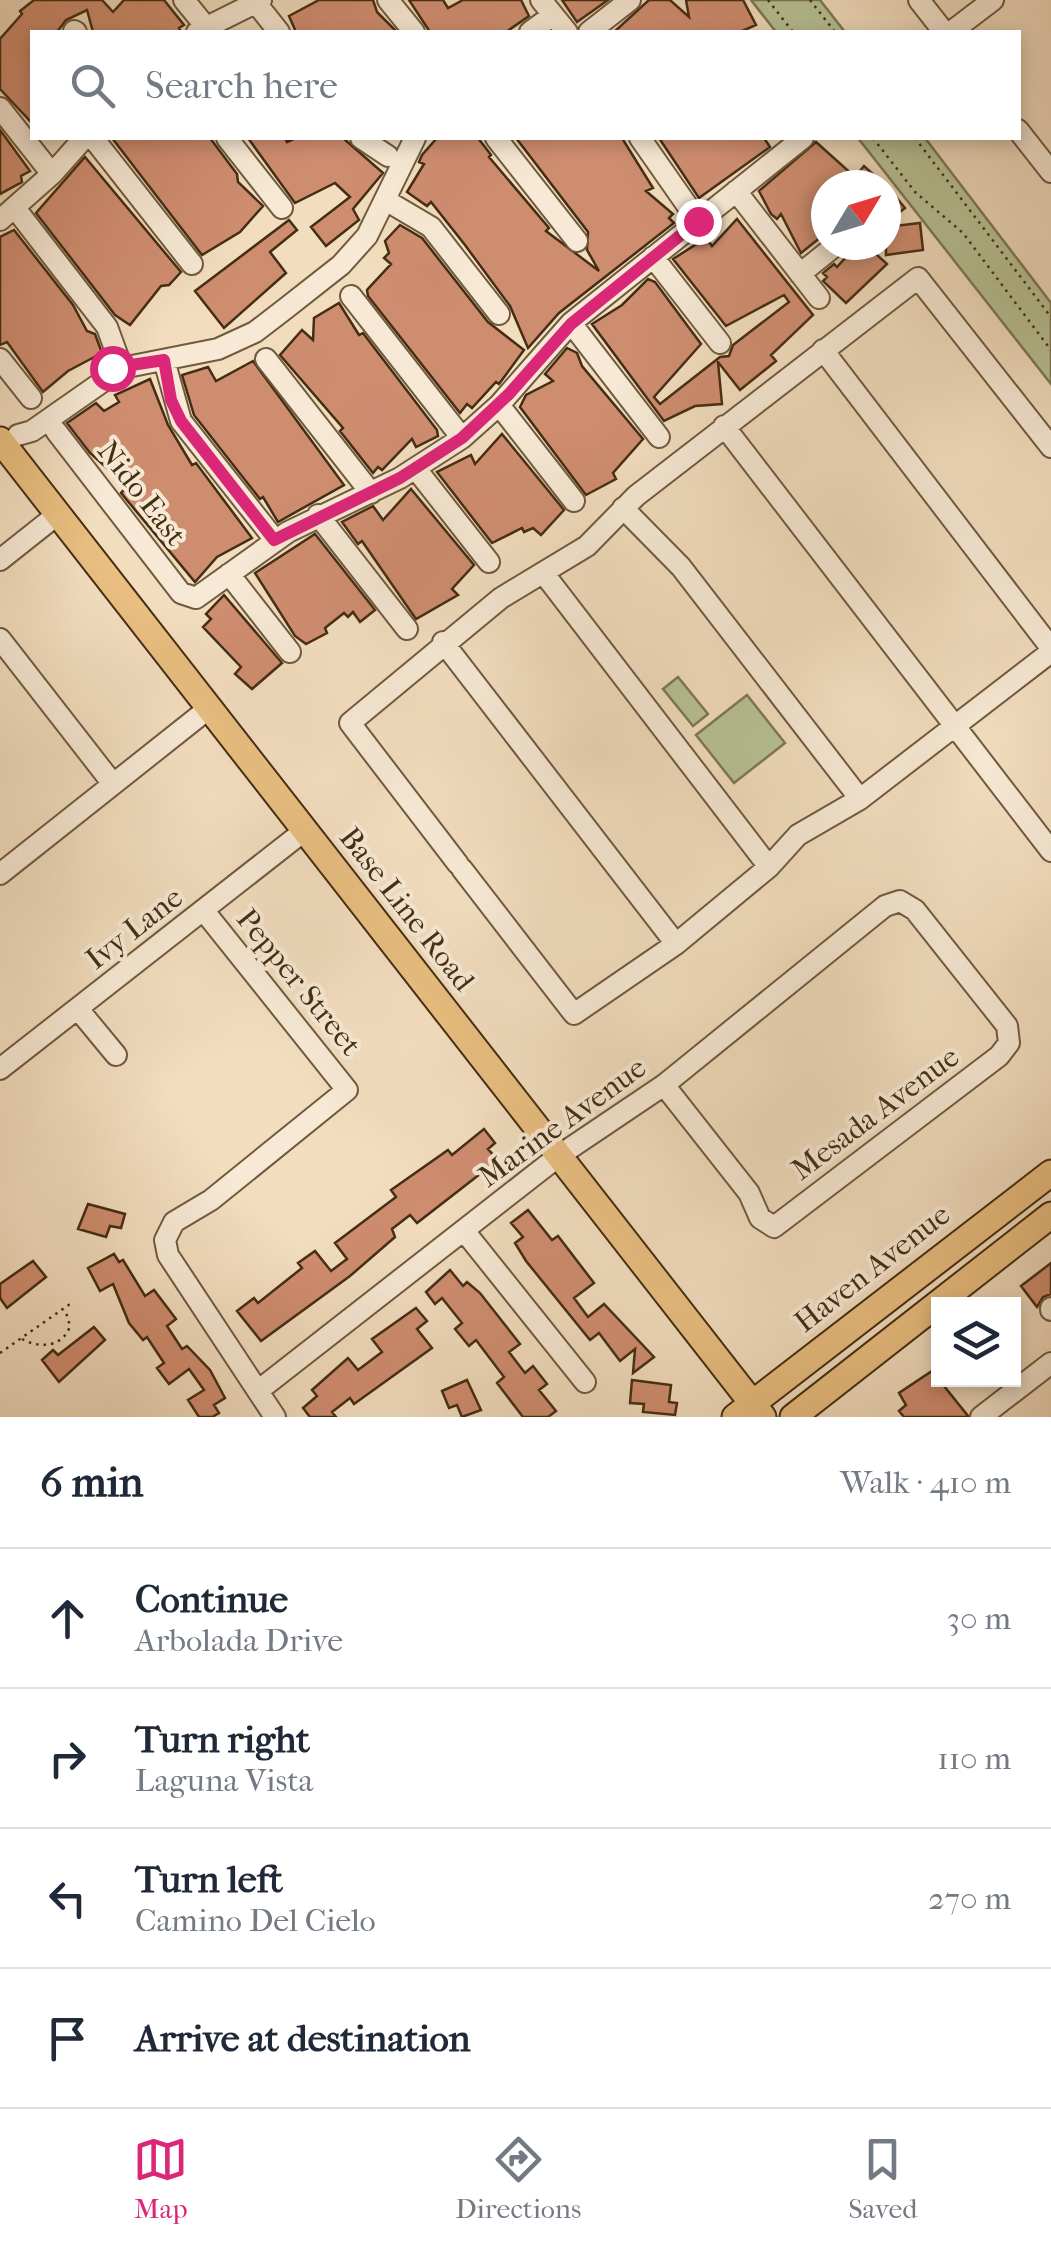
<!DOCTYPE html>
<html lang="en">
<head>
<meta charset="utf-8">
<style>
	body { margin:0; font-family:"IM FELL French Canon",serif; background:#f6f6f7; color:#1f2937 }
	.controls { position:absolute; right:30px; bottom:30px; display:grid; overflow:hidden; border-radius:0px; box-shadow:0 5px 15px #0003 }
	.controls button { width:90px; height:90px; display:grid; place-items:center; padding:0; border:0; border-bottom:2px solid #e0e1e3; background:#fff; color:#1f2937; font:50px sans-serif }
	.compass { position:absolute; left:811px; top:170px; width:90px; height:90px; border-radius:50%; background:#fff; box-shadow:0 5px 15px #0003; rotate:52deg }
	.stop { position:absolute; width:30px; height:30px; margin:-22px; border:8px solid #db2777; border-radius:50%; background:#fff }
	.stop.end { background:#db2777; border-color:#fff; box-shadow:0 2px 10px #0008 }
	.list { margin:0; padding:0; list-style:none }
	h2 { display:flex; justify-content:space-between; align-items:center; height:130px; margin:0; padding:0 40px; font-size:42px }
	h2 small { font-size:32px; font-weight:400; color:#747a83 }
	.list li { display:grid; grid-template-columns:65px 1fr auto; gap:30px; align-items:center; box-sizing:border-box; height:140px; padding:0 40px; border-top:2px solid #e0e1e3 }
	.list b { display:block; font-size:38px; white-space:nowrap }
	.list p { margin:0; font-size:32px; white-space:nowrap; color:#747a83 }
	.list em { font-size:32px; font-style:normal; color:#747a83 }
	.icon { flex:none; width:55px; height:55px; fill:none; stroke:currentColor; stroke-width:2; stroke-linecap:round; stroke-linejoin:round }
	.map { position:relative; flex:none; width:1051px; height:1417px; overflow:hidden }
	.search { position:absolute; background:#fff; box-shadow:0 5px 15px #0003; left:30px; right:30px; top:30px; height:110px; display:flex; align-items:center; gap:25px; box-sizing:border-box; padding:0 35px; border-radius:0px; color:#747a83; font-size:38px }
	.sheet { height:690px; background:#fff }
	nav { display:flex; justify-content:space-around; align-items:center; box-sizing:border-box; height:140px; border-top:2px solid #e0e1e3; background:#fff; font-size:28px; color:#747a83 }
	nav a { display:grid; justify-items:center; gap:5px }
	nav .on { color:#db2777 }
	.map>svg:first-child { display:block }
</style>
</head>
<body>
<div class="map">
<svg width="1051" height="1417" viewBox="0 0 1051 1417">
	<rect width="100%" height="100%" fill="#f2ddbf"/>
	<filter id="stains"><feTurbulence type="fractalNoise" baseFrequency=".002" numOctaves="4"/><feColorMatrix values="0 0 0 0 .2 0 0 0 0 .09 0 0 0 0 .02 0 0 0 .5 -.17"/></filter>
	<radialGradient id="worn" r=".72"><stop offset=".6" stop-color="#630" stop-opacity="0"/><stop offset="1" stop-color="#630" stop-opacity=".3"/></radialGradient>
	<path fill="#b7c295" stroke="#7e7854" stroke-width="2.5" d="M751,0h69l25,32h-69z
		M858,138h67l126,165v81z
		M678,677l30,37 -15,12 -30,-37z
		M747,695l38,48 -51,40 -38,-48z"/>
	<path fill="#cf8d70" stroke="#442e13" stroke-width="2.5" d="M34,0h68l11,12 11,-12h40l20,25 -5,3 2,4h-88l-6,-22 -21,10 -9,12h-25v91l-32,-34v-50l22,-25 -2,-3z
		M319,0h54l4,12 20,20h-101l-7,-16z
		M409,0h34l5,8 15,-8h58l8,16 -23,16h-76z
		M562,0h46l-31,22z
		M649,0h21l19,17 -3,-17h57l13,25 -16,7h-126z
		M0,130l30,41 -9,5 1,6 -22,12z
		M112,138h98l27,36 1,8 25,24 -23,26 -38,23z
		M248,138h37l2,4 9,-4h47l40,35 -30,36 6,11 -33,26 -15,-19 39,-30 -15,-14 -40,20z
		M437,138h41l13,17 -2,2 60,71 -3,3 53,40 -12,-21 1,-18 -72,-94h106l31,50 -7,3 27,23 -4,4 5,5 -115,90 -31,35 -18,-42 -45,-61 -34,-43 -4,4 -20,-14 17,-28 -5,-2 3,-7z
		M659,138h105l6,9 -71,51z
		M816,142l39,35 9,-11 21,19h-59v48l-25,20 -20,-39 -4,5 -6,-5 -12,-23z
		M85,157l96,115 -12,13 -8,1 -31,39 -15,-10 -79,-102z
		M886,185l19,23 -19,15z
		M737,219l76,96 -42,40 5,6 -36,29 -22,-28 4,42 -27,2 -31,15 -72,-97 30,-19 26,-26 7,3 46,62 -47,53 6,7 60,-47 9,-1 4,-11 56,-43 -5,-7 -58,31 -53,-67 33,-21 6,8z
		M289,220l8,10 -27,22 16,21 -62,55 -29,-37z
		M920,223l3,27 -37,5v-28z
		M400,225l22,13 66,84 36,28 -25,34 -3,-2 -24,26 -5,-4 -7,9 -92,-117 -1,-6 24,-26 -7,-6 5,-5 -4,-12z
		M14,230l59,75 14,26 8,3 7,19 -34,18 -25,21 -36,-50 -7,3v-108z
		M857,245h9l21,19 -41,39 -23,-22 4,-4 -4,-4 11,-9 3,3z
		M339,303l20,32 4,-2 74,97 1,6 -22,11 -4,-8 -30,31 -4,-3 -5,6 -33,-42 3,-3 -63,-73 22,-25 11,10 1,-22z
		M567,348l10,5 5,13 61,73 -30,34 3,6 -30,16 -66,-88 6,-12 27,-14 -8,-7z
		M253,361l91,124 -66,37 -15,-25 -3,2 -66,-84 -12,-40 26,-8 8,14z
		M150,379l18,46 24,40 4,-2 56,75 -35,19 -22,25 -74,-89 6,-7 -37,-33 -23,-30 29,-20 8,8 15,-9 -4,-7z
		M502,434l62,76 -23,25 -8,-7 -9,4 -2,-4 -30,15 -55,-71 34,-17 4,9z
		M411,489l63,76 -22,24 6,6 -42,24 -54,-78 -4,3 -16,-22 31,-16 10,14z
		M315,534l60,76 -15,12 -7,-10 -5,5 -4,-4 -19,15 2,5 -21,11 -11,-8 -40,-63z
		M224,595l58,68 -30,26 -17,-15 6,-7 -38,-40 8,-8 -5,-5z
		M484,1129l11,14 -7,6 10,11 -81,63 -7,-8 -18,14 3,8 -45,39 -89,65 -24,-30 17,-13 4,5 44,-35 -4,-5 17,-12 16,20 16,-12 -12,-16 61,-46 -5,-7 57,-40 4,5z
		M88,1204l37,10 -4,14 -11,-2 -4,11 -28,-8z
		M528,1210l24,30 6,-4 36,47 -20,15 14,19 16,-13 50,53 -21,16 2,-24 -15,12 -21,-28 -9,7 -64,-79 -11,-18 8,-6 -12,-14z
		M114,1254l5,8 4,-2 22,36 9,-6 22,29 -9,7 15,23 5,-3 23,24 15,28 -11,7 5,8 -7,4h-13l-11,-17 16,-10 -15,-21 -20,15 -12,-16 7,-5 -17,-26 -4,3 -14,-17 -16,-39 -13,7 -12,-23z
		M33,1261l13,16 -39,31 -7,-10v-14z
		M1051,1263v31l-8,3 -6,10 -16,-21z
		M450,1270l13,16 4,-4 13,11 40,51 -11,8 16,21 8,-7 14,18 -8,6 17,21 -8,6h-25l-26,-34 7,-6 -28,-37 -7,6 -14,-17 7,-6 -20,-25 -7,6 -9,-12z
		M416,1308l11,13 -10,8 15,19 -78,56 -4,-6 -18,14 4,5h-26l-7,-9 14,-12 -5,-6 36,-32 10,12 24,-18 -10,-13z
		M94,1327l11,13 -46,42 -17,-22 11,-10 5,5z
		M932,1371l36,45 -1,1h-63l-5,-6 7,-6 -7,-12z
		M467,1380l14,30 -19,7 -5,-12 -8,3 -7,-17z
		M632,1380l39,5 -2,17 8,1 -2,12 -32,-3 1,-8 -14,-1z"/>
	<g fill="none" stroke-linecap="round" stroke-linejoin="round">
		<defs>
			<path id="minor" d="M184,0l22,27
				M388,0l26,32
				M541,0l26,32
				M919,0l25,32
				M256,3l23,29
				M74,31l2,1
				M197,32l64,-32
				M530,32l23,-17
				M589,32l41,-32
				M951,32l42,-32
				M0,108l52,66
				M1018,130l33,42
				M93,138l99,126
				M227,138l55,70
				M361,138l27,18
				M496,138l81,103
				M640,138l58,83
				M736,191l83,107
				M387,201l44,26 68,87
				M15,208l92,119 15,41
				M0,220l52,-46 32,-36
				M653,257l67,86
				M800,274l36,-29
				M351,296l111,142
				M571,323l88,114
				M823,350l228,298
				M0,359l31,39
				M266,359l105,134
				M164,360l17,61 94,119
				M499,405l75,96
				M724,426l327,425
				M56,431l125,162 15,5 92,-66 112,-54 62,-40 37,-33 72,-82 232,-185
				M18,435l14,-4 90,-63 96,-19 37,-17 30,-23 56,-44 26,-29 48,-98
				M416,469l73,93
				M623,508l58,59 179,232
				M318,515l89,114
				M0,560l58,-46
				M229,574l61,78
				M545,575l224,292
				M0,639l113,145
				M443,642l233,302
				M458,864l-108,-141 151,-125 86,-52 49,-50 282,-218 133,169
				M462,869l112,145 102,-70 93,-77 29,-32 62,-36 191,-147
				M0,874l208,-165
				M204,911l143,179 -136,110 -37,22 -9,18 3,15 107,162
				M78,1009l38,46
				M0,1069l304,-238
				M465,1232l120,150
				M1051,1308v2
				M259,1390l301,-235 104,-70 221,-179 15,-5 15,9 92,116 2,17 -10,13 -225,171 -14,-9 -11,-25 -85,-108
				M981,1417l70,-54"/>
			<path id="major" d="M0,440l763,977
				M735,1417l316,-244
				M793,1417l258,-202"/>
		</defs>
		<use href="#minor" stroke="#705a3e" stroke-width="24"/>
		<use href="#major" stroke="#442e13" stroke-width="29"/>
		<path stroke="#442e13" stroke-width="2.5" stroke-dasharray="2.5 5" stroke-linecap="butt" d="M768,0l25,32
			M810,0l25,32
			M873,138l42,54 48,41 88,117
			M915,138l136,179
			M22,1339c18,10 41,8 48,-13l-5,-17
			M0,1353l70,-49"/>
		<use href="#minor" stroke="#f7e9d5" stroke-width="20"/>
		<use href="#major" stroke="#e9be80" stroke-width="25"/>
	</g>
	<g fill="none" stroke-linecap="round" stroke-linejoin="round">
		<path stroke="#db2777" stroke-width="12" d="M112,368l52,-8 7,40 10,21 93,119 126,-62 62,-40 47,-44 62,-70 127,-103"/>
	</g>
	<g text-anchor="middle" stroke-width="8" stroke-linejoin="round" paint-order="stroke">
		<g font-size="30" fill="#442e13" stroke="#f7e9d5">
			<text transform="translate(142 493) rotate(52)" y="10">Nido East</text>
			<text transform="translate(407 909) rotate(52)" y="10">Base Line Road</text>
			<text transform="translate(134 928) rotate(-38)" y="10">Ivy Lane</text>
			<text transform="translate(299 982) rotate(51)" y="10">Pepper Street</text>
			<text transform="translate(875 1113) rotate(-37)" y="10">Mesada Avenue</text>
			<text transform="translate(562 1122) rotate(-36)" y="10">Marine Avenue</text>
			<text transform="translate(872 1268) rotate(-38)" y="10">Haven Avenue</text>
		</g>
	</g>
	<rect width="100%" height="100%" filter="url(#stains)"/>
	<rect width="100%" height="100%" fill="url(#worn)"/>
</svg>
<div class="controls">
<button><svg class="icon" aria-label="layers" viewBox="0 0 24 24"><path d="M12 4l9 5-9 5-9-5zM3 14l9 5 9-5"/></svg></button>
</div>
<svg class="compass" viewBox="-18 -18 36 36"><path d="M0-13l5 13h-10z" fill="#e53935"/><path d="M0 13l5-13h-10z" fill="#747a83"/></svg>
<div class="stop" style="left:112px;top:368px"></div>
<div class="stop end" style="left:698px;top:221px"></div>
<div class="search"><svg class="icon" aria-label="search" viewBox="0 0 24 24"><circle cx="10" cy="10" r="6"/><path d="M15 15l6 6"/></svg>Search here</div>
</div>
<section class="sheet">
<h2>6 min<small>Walk · 410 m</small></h2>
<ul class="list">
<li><svg class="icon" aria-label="ahead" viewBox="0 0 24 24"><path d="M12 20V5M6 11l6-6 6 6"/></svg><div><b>Continue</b><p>Arbolada Drive</p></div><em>30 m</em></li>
<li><svg class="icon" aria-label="right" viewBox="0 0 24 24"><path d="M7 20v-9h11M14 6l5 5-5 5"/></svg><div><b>Turn right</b><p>Laguna Vista</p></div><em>110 m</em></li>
<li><svg class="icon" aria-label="left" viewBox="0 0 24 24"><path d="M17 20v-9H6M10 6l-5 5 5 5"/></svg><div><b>Turn left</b><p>Camino Del Cielo</p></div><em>270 m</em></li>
<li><svg class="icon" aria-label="arrive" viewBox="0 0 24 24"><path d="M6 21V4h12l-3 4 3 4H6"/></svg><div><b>Arrive at destination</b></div></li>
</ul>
</section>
<nav>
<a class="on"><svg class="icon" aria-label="map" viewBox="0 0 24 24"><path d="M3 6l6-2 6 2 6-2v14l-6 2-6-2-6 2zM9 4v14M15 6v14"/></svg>Map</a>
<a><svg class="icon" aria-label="directions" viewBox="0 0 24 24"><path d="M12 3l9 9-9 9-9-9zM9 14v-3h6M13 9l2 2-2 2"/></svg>Directions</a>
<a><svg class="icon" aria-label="saved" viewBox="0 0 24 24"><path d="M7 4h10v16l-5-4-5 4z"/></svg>Saved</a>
</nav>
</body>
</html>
